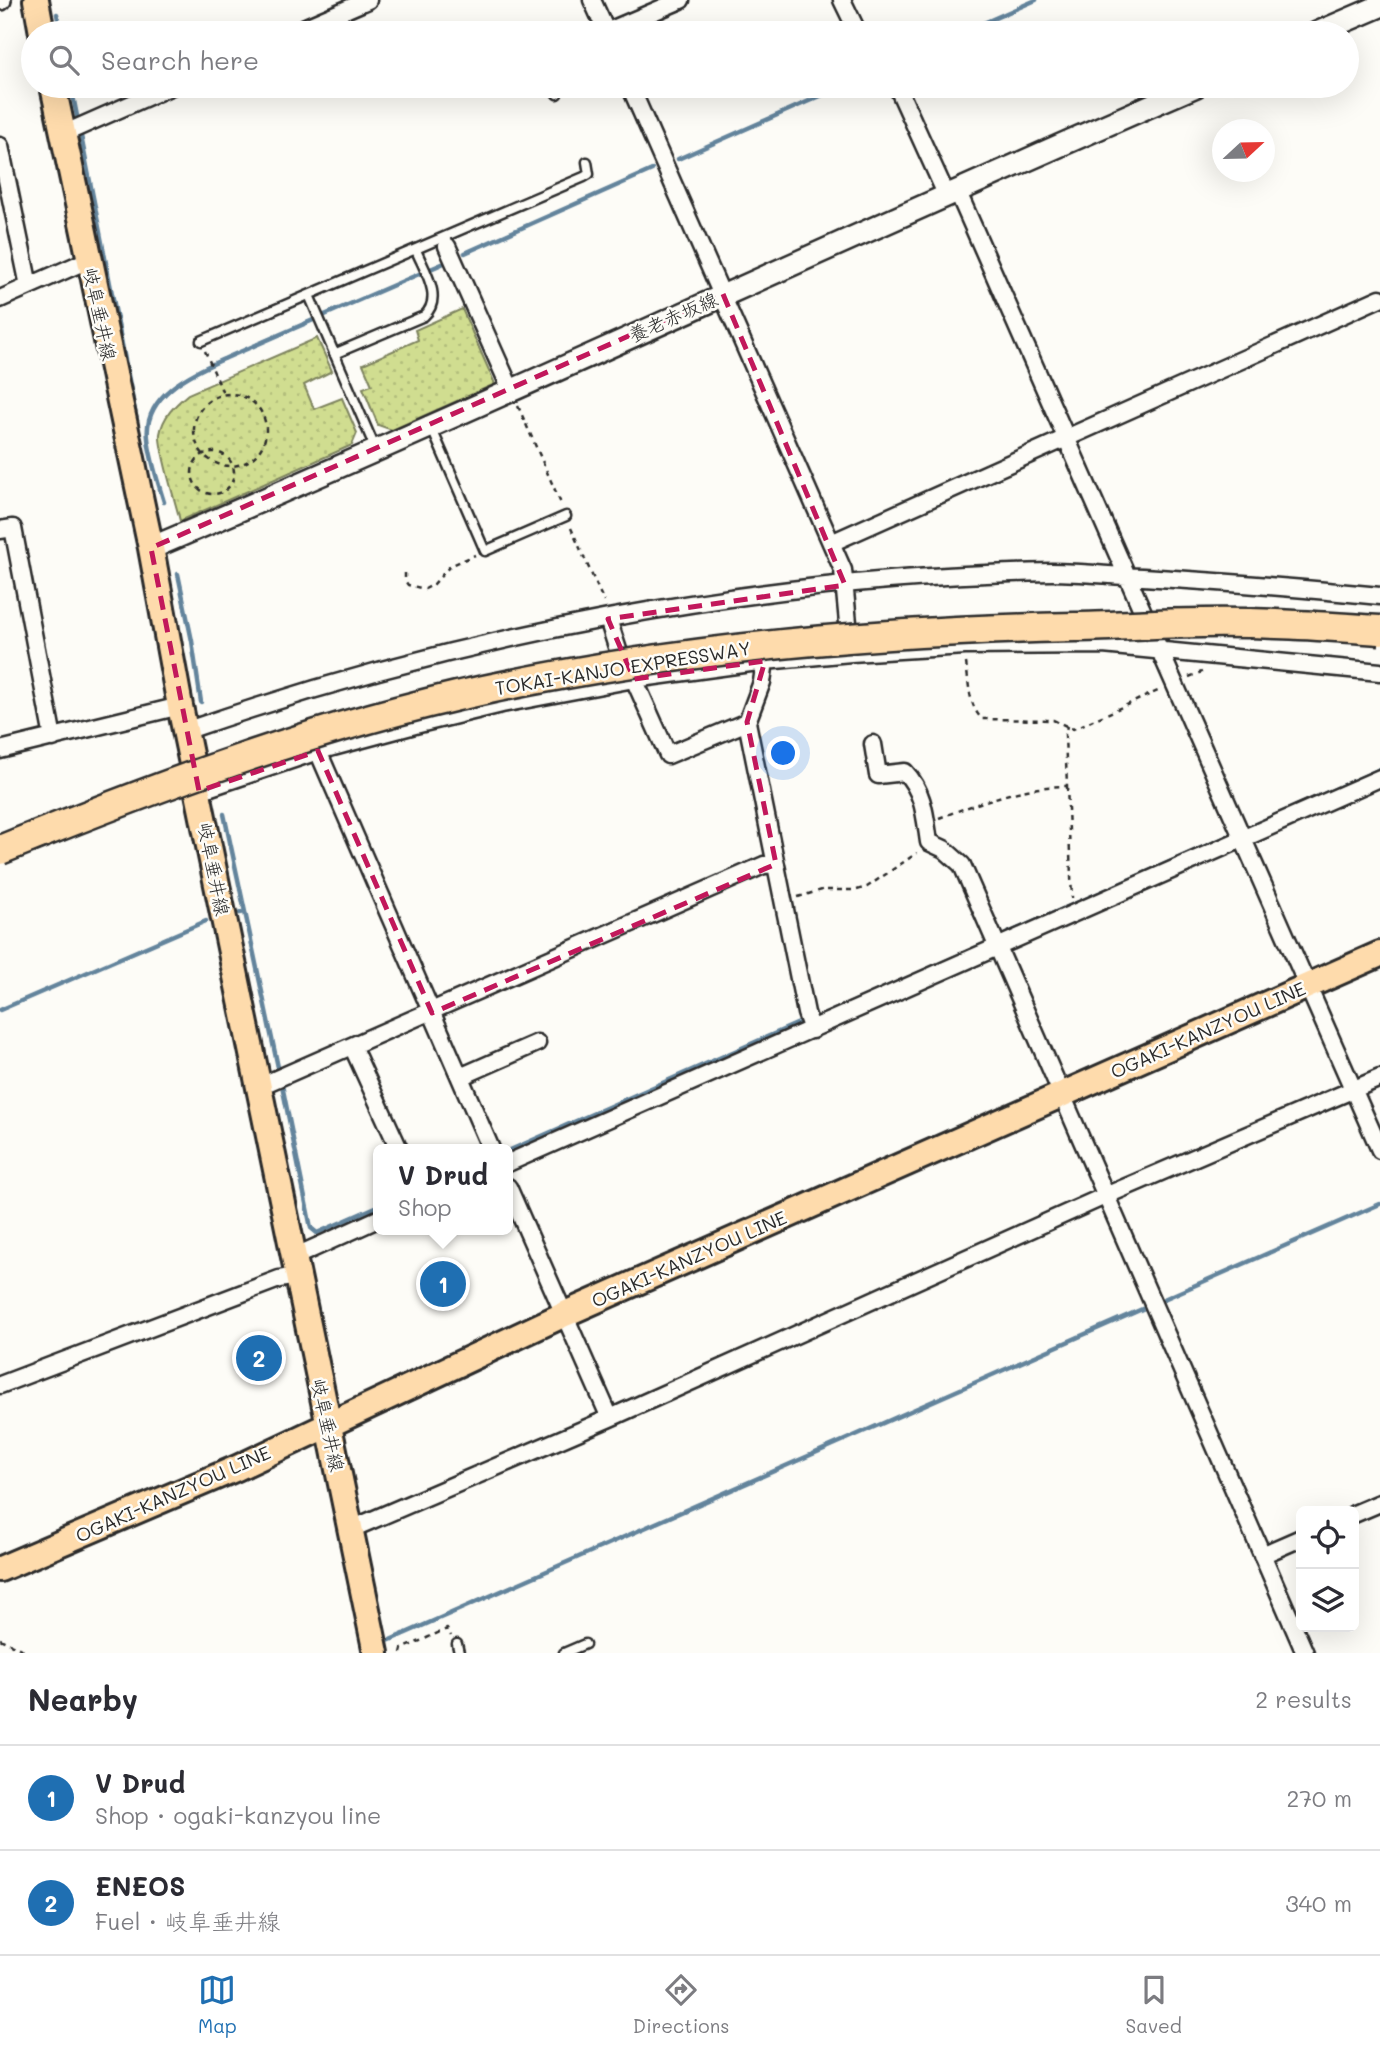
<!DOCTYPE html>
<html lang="en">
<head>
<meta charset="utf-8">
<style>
	body { margin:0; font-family:Mali,"Klee One",sans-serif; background:#f7f7f7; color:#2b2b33 }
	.controls { position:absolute; right:21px; bottom:21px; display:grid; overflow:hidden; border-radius:10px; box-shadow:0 7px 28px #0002 }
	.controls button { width:63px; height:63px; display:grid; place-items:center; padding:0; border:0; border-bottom:2px solid #e1e1e2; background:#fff; color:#2b2b33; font:35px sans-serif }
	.compass { position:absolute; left:1212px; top:119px; width:63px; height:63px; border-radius:50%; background:#fff; box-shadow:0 7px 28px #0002; rotate:68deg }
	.you { position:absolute; left:784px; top:754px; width:24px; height:24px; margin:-18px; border:5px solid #fff; border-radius:50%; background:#1a73e8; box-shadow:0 0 0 10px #1a73e833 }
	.badge { display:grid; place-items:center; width:46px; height:46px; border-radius:50%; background:#1f6fb2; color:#fff; font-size:23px; font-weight:700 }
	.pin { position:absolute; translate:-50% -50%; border:4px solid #fff; box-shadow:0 2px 7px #0006 }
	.popup { position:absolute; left:373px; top:1144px; width:140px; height:91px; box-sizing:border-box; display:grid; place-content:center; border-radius:10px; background:#fff; filter:drop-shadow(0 2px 5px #0005); font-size:23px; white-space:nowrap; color:#7c7c81 }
	.popup b { font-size:26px; color:#2b2b33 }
	.popup::after { content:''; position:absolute; left:50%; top:100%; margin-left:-14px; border:14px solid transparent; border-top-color:#fff }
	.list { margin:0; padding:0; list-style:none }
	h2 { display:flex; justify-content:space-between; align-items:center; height:91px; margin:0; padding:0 28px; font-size:30px }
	h2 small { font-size:23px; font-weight:400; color:#7c7c81 }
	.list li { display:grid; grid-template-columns:46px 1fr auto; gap:21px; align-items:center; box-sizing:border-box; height:105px; padding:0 28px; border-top:2px solid #e1e1e2 }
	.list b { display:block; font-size:26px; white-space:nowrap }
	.list p { margin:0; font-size:23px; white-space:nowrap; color:#7c7c81 }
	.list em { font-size:23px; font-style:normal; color:#7c7c81 }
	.icon { flex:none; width:38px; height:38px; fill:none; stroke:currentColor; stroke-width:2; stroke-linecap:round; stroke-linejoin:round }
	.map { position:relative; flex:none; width:1380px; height:1653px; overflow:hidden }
	.search { position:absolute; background:#fff; box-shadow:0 7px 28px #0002; left:21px; right:21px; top:21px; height:77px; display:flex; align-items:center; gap:18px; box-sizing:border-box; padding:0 24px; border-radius:38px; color:#7c7c81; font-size:26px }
	.sheet { height:301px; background:#fff }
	nav { display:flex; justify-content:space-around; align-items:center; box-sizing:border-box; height:98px; border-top:2px solid #e1e1e2; background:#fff; font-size:19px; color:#7c7c81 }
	nav a { display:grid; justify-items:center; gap:4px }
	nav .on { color:#1f6fb2 }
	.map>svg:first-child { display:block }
</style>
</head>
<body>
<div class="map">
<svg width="1380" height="1653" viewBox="0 0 1380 1653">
	<defs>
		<pattern id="grass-dots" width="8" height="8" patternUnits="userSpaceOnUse" patternTransform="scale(1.75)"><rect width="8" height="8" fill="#d0dd90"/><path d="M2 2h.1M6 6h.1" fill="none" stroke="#b3be7c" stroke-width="1.8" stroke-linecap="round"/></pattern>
	</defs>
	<rect width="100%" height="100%" fill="#fdfcf7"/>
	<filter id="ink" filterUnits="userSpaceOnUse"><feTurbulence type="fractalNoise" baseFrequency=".0143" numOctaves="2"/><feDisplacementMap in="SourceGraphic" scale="14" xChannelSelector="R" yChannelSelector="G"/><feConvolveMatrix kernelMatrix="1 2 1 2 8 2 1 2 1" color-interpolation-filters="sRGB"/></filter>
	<g filter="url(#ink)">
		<path fill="url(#grass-dots)" stroke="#7e845e" stroke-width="2" d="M462,309l33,75 -103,46 -14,-5 -15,-37 9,-3 -9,-21 55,-24 -3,-10z
			M317,338l15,33 -28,14 10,24 28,-11 15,35 -5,12 -172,76c-4,-17 -22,-74 -20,-87 3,-18 15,-29 28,-40z"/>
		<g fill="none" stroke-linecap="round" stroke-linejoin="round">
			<path stroke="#63849c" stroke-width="4.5" d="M57,14l4,19
				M961,33l75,-33
				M71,86l6,30
				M81,136l56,285
				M678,159l165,-73
				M465,253l187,-83
				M164,502c-6,-20 -14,-43 -16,-64 -5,-44 45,-65 78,-80l216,-94
				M178,574l14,67 9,61
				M224,814l21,98 -5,1
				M1245,829l135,-60
				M245,912l34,160
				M1006,934l227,-100
				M0,1010l206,-89
				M815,1019l167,-74
				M282,1085l29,143 6,5 61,-27
				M508,1151l293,-129
				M1157,1302l223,-98
				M381,1644l768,-338"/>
			<defs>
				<path id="service" d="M553,86l4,8
					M309,295l67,155
					M201,341l383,-164 5,-3 -2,-12
					M334,354l90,-38c20,-18 0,-46 -8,-66
					M432,429l53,122 81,-35
					M457,1644l2,9
					M564,1653l21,-9"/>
				<path id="minor" d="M592,0l15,33
					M842,0l16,33
					M606,32l75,-32
					M292,33l76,-33
					M630,86l213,484 7,74
					M897,86l49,108
					M63,134l109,-48
					M0,146l29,140
					M957,190l423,960
					M447,246l64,144
					M0,299l88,-39
					M0,530l13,-2 40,210
					M831,543l549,-245
					M608,619l10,31 16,29 34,76 79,-33
					M765,661l-3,21 -15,40 59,291 6,17
					M185,731c276,-96 574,-154 867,-159 30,0 61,4 91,5 79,5 158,11 237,19
					M873,744l5,31 27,-3c19,20 20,44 24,70l15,7 18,16 343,788
					M0,750l180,-44
					M318,751l173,398
					M199,791l119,-40 97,-26 87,-21 132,-25 131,-18 86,-8 114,-7 138,-1 277,27
					M353,1048l46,101
					M460,1077l77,-34
					M258,1087l506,-222 12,-1
					M508,1163l872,-385
					M508,1187l102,231
					M294,1257l84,-38
					M0,1385l279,-106 18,-3
					M1354,1514l26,-11
					M349,1530l261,-112 495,-222 275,-118
					M1262,1555l39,-17"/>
				<path id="tertiary" d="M0,0h1"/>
				<path id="secondary" d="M1317,33l63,-27
					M151,548c351,-149 695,-311 1045,-462"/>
				<path id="primary" d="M36,0l6,33
					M53,86l98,462 29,158 196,947
					M0,1569l237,-101 328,-154 815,-360"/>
			</defs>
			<use href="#service" stroke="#2b2b2b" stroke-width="13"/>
			<use href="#minor" stroke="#2b2b2b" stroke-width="21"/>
			<use href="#tertiary" stroke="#2b2b2b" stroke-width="24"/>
			<use href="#secondary" stroke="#2b2b2b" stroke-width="26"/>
			<use href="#primary" stroke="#2b2b2b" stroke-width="30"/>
			<path stroke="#2b2b2b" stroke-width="2.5" stroke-dasharray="5 5" stroke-linecap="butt" d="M205,351l18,42
				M194 430a36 36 0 1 1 72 0a36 36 0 1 1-72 0Z
				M518,406l44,100
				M192 473a21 21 0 1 1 42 0a21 21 0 1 1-42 0Z
				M571,528l33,74
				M405,573v8l3,4 17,4 8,-4 17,-19 25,-11
				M966,663c3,19 2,42 16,56l71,1 20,9 87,-39
				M1189,677l13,-5
				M1067,786l5,112
				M939,818c42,-16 83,-32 128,-32l-2,-52 2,-8
				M798,897l24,-7h35l10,-3 50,-34
				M0,1639l29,14
				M401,1653l1,-4 45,-20 4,7"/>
			<use href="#service" stroke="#fdfcf7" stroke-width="8"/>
			<use href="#minor" stroke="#fdfcf7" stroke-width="16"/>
			<use href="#tertiary" stroke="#fdfcf7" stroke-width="19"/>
			<use href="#secondary" stroke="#fdfcf7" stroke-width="21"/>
			<use href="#primary" stroke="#fedbac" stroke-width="24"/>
			<defs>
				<path id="motorway-bridge" d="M0,850c158,-64 317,-124 484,-160 195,-42 392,-59 591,-63 43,-1 85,-4 128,-4 59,-1 118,3 177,7"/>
			</defs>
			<use href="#motorway-bridge" stroke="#2b2b2b" stroke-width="33" stroke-linecap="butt"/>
			<use href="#motorway-bridge" stroke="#fedbac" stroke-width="28"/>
		</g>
	</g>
	<path fill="none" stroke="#c2185b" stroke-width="5" stroke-dasharray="14 9" stroke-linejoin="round" d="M723,294l122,291 -237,34 26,60 131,-18 -18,61 29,142 -344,149 -114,-262 -119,40 -48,-243z"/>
	<g text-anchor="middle" stroke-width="5" stroke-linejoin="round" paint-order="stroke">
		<g font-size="19" fill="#2b2b2b" stroke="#fdfcf7">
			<text transform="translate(100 314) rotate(78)" y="7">岐阜垂井線</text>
			<text transform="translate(673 317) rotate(-24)" y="7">養老赤坂線</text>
			<text transform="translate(623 668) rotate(-9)" y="7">TOKAI-KANJO EXPRESSWAY</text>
			<text transform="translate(214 869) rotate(79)" y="7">岐阜垂井線</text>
			<text transform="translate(1208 1030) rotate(-24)" y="7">OGAKI-KANZYOU LINE</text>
			<text transform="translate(689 1259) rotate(-24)" y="7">OGAKI-KANZYOU LINE</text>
			<text transform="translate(328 1425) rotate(78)" y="7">岐阜垂井線</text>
			<text transform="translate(173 1494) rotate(-24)" y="7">OGAKI-KANZYOU LINE</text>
		</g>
	</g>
</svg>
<div class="controls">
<button><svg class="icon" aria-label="locate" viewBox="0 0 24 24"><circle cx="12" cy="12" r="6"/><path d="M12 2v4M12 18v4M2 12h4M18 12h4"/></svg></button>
<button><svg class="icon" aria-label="layers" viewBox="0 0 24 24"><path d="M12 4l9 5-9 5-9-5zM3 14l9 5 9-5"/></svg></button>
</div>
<svg class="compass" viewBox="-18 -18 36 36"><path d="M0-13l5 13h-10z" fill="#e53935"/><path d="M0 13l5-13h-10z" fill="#7c7c81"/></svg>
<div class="you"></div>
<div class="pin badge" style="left:443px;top:1284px">1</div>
<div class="popup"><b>V Drud</b>Shop</div>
<div class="pin badge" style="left:259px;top:1358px">2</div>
<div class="search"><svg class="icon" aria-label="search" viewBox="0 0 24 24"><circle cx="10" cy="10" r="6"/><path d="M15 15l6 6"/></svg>Search here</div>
</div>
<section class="sheet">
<h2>Nearby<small>2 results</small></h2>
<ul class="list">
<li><span class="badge">1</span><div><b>V Drud</b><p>Shop · ogaki-kanzyou line</p></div><em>270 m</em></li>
<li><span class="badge">2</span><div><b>ENEOS</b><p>Fuel · 岐阜垂井線</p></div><em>340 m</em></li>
</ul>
</section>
<nav>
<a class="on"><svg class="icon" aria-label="map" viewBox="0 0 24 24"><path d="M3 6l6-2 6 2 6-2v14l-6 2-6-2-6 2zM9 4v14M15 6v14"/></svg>Map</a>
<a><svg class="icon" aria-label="directions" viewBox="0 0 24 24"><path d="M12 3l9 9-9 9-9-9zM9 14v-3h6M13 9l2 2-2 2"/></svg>Directions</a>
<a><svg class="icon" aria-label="saved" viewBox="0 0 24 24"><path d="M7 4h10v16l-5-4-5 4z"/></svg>Saved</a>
</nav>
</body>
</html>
